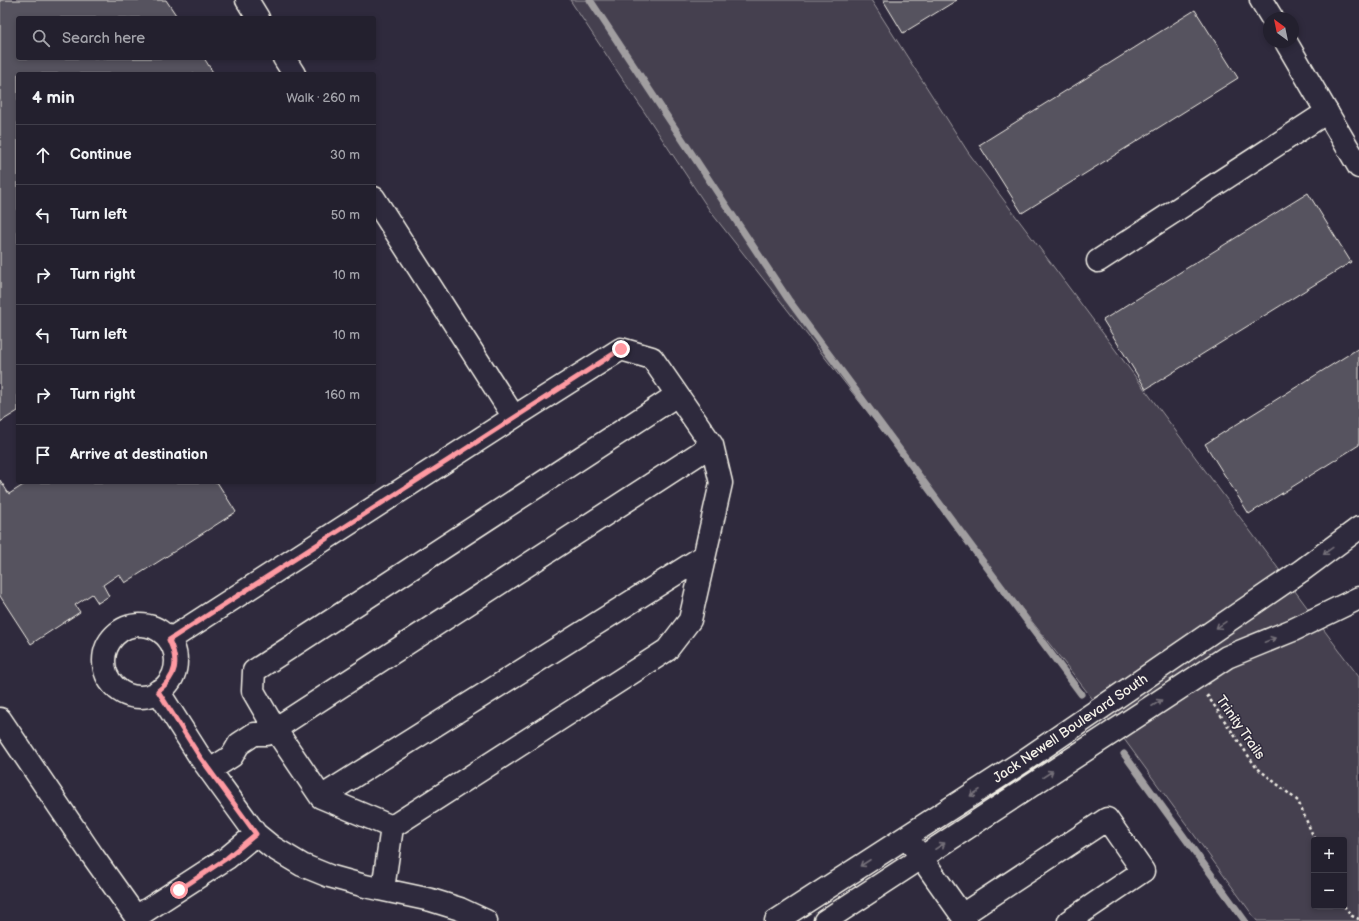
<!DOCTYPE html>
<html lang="en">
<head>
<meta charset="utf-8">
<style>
	body { margin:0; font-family:"Balsamiq Sans",sans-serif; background:#2f2d3a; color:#f1f3f6 }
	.controls { position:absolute; right:12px; bottom:12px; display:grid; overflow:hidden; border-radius:4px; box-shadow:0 2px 6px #0003 }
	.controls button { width:36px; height:36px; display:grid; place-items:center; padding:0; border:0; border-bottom:1px solid #403e4a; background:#23202e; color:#f1f3f6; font:20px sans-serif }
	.compass { position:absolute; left:1263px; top:12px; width:36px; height:36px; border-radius:50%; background:#23202e; box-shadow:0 2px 6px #0003; rotate:327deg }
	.stop { position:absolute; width:12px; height:12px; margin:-9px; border:3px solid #ff9aa2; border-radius:50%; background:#fff }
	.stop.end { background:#ff9aa2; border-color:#fff; box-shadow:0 1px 4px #0008 }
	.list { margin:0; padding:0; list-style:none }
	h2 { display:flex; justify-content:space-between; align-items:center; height:52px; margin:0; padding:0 16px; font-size:17px }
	h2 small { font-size:13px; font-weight:400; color:#a3a3aa }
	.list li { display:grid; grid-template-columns:26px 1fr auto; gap:12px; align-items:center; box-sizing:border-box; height:60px; padding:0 16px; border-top:1px solid #403e4a }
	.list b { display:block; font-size:15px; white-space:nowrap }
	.list em { font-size:13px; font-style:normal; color:#a3a3aa }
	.icon { flex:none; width:22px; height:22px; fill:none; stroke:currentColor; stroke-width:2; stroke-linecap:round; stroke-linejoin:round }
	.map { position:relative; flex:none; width:1359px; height:921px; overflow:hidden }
	.search { position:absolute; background:#23202e; box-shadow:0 2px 6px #0003; left:16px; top:16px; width:360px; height:44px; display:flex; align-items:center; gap:10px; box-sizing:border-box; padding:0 14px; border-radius:4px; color:#a3a3aa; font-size:15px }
	.panel { position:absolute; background:#23202e; box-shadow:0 2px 6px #0003; left:16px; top:72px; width:360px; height:412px; border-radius:4px }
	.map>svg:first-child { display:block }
</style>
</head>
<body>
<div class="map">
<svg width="1359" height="921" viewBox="0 0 1359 921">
	<rect width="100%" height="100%" fill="#2f2a3d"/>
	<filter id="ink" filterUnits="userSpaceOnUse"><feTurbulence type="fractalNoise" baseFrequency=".025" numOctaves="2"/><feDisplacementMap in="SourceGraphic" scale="8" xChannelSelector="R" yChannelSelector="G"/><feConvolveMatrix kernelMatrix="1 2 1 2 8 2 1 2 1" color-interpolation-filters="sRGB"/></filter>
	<g filter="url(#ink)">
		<path fill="#454050" stroke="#9c989c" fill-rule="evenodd" d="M570,0h301l97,152 391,525v244h-102l-133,-182 -414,-528zM1314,840h30v66h-30z"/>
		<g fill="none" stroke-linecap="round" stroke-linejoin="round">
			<path stroke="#a19ea0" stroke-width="7" d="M590,0l198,299 293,395
				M1124,754l121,167"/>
		</g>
		<path fill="#56525f" stroke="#f4f1e8" d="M0,0h166l12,18h-160v40h186l10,16h-196v337l-18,11z
			M883,0h74l-54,33z
			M1195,10l43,68 -216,135 -43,-68z
			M1308,193l43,69 -205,127 -43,-69z
			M1359,348v97l-110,69 -44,-70z
			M0,480l9,14 19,-12h189l19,30 -111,71 -6,-9 -16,11 6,11 -11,7 -6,-9 -17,11 5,7 -49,32 -31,-48z"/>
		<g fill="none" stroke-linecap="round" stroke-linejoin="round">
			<defs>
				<path id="minor" d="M247,0l11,18
					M284,58l10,16
					M1098,261l229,-149
					M677,395l-423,276 -1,20 22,38 437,-284
					M104 661a36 36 0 1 1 72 0a36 36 0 1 1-72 0Z
					M169,640l345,-223 -140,-219
					M158,691l42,66 56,77 16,13 30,18 27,11 36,10 66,14 29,9 26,12
					M0,719l92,136 44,62 91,-59 29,-24
					M210,770l22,-14 7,-12 15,-10h13l8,-5 46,68 71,30
					M321,797l383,-241
					M913,846l53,75
					M383,889l9,-62 275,-177 23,-30 31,-137 -9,-38 -60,-87 -31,-9 -107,68
					M962,915l145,-96 36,52 -74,50
					M776,921l249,-161 276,-189 58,-43
					M825,921l402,-264 66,-27 66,-32"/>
				<path id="major" d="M1261,0l11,18
					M1286,42l73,125"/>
			</defs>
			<use href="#minor" stroke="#f4f1e8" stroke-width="25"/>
			<use href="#major" stroke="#f4f1e8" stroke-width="25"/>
			<path stroke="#f4f1e8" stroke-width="2.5" stroke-dasharray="3 3" stroke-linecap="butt" d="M1207,695l49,72 42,34 17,39
				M1344,906l8,10 7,3"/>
			<use href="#minor" stroke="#2f2a3d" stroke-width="22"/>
			<use href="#major" stroke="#2f2a3d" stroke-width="22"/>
		</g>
		<defs><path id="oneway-shaft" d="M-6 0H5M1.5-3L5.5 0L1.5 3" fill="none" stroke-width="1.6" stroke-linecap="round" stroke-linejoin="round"/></defs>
		<g stroke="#747079">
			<use href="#oneway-shaft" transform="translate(1328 551) rotate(144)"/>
			<use href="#oneway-shaft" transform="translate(1221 625) rotate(146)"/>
			<use href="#oneway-shaft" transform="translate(1270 640) rotate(-22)"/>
			<use href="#oneway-shaft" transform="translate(1157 703) rotate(-33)"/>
			<use href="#oneway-shaft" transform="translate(1048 774) rotate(-33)"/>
			<use href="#oneway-shaft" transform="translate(975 793) rotate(147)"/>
			<use href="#oneway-shaft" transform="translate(940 846) rotate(-33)"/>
			<use href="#oneway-shaft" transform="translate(865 863) rotate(147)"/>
		</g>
	</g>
	<g fill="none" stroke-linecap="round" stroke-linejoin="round" filter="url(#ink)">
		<path stroke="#ff9aa2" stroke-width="5" d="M179,890l48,-32 29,-24 -56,-77 -42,-66c19,-15 21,-30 11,-51l452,-291"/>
	</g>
	<g text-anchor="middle" stroke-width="3" stroke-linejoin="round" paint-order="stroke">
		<g font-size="14" fill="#f4f1e8" stroke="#2f2a3d">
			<text transform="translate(1241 727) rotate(55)" y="5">Trinity Trails</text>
			<text transform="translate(1070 728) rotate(-34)" y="5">Jack Newell Boulevard South</text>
		</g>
	</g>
</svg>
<div class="controls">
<button>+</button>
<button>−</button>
</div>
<svg class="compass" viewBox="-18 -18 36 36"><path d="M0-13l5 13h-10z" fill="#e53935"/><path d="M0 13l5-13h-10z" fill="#a3a3aa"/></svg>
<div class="stop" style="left:179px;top:890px"></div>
<div class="stop end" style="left:621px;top:349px"></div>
<div class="search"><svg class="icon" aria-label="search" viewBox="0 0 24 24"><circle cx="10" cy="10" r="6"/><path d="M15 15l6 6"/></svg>Search here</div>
<section class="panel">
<h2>4 min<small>Walk · 260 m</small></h2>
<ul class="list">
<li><svg class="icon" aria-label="ahead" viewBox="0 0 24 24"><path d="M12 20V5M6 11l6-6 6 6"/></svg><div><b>Continue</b></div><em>30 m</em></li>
<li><svg class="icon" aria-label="left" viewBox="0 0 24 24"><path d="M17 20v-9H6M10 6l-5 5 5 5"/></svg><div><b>Turn left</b></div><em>50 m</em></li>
<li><svg class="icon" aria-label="right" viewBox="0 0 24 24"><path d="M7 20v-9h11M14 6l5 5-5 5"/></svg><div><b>Turn right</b></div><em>10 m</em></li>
<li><svg class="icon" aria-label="left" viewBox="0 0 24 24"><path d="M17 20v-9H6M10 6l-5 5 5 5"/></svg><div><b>Turn left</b></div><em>10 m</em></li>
<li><svg class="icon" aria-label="right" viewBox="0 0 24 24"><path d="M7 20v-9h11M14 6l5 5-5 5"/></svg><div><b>Turn right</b></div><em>160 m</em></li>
<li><svg class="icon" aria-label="arrive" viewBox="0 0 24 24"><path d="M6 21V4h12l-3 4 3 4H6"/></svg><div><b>Arrive at destination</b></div></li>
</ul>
</section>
</div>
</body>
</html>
